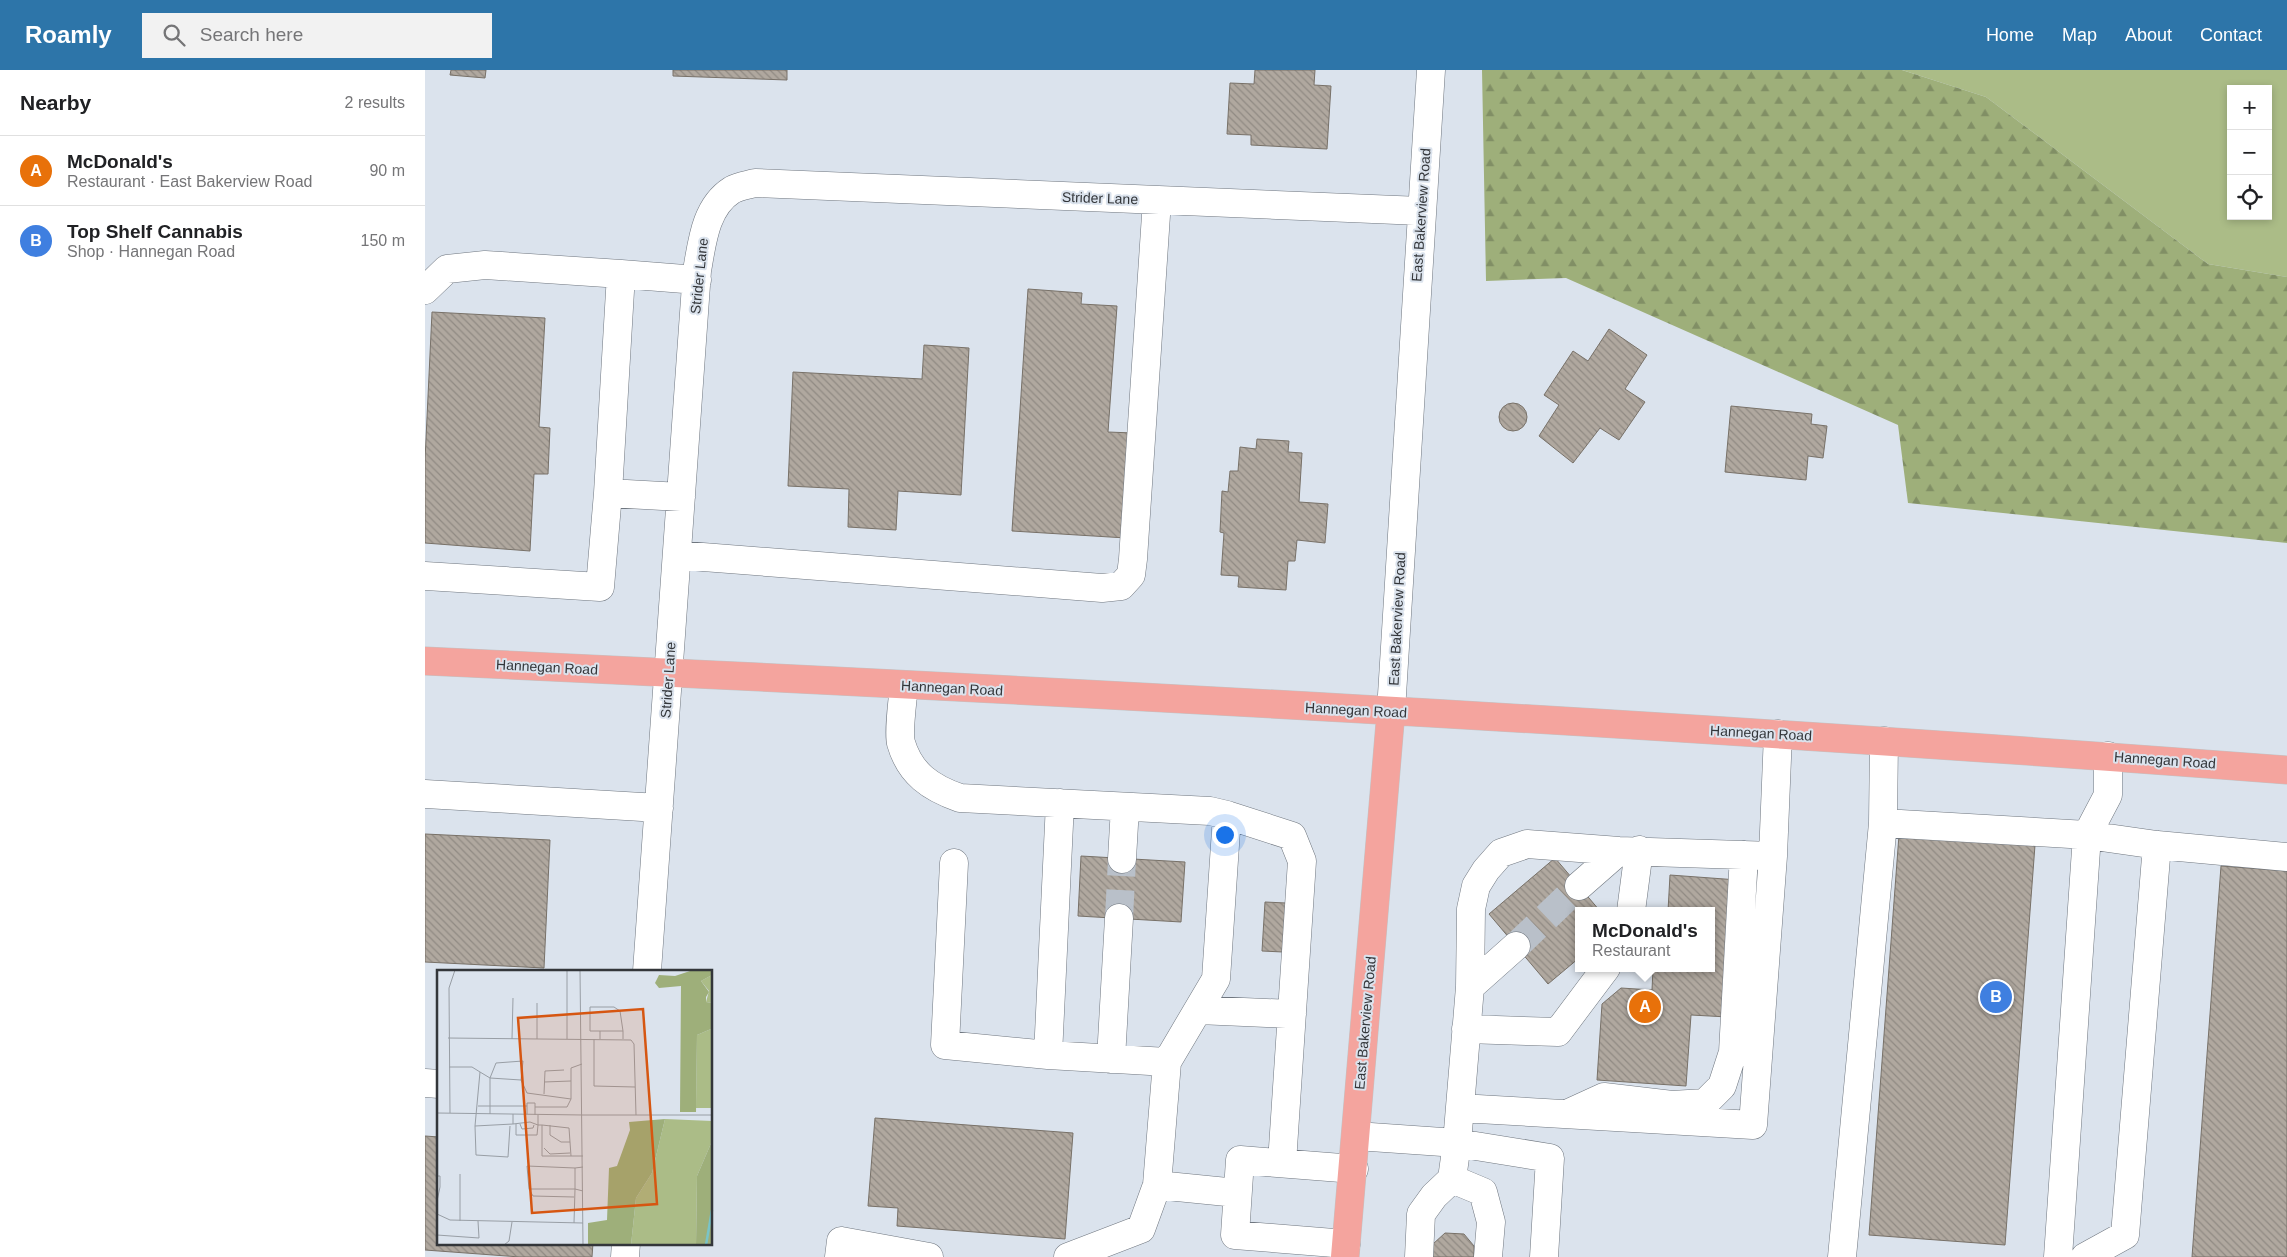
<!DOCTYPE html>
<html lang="en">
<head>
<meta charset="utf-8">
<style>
	body { margin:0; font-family:Helvetica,sans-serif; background:#f2f2f2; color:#202124 }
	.controls { position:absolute; right:15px; top:15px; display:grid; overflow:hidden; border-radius:0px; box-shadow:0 2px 8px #0003 }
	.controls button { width:45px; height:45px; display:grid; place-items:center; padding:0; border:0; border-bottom:1px solid #e0e0e0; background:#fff; color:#202124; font:25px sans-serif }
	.you { position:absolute; left:799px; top:764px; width:18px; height:18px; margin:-12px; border:4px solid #fff; border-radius:50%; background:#1a73e8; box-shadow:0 0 0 8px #1a73e833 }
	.badge { display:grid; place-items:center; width:32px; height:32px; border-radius:50%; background:#2d75a9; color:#fff; font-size:16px; font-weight:700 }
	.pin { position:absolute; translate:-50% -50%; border:2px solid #fff; box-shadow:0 1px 5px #0006 }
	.popup { position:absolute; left:1150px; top:837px; width:140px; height:65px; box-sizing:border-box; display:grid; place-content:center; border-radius:0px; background:#fff; filter:drop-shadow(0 1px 4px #0005); font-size:16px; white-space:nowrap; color:#757577 }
	.popup b { font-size:19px; color:#202124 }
	.popup::after { content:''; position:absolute; left:50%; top:100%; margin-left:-10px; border:10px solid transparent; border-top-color:#fff }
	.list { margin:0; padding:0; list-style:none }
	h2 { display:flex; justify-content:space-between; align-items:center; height:65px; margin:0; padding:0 20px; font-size:21px }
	h2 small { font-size:16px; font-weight:400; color:#757577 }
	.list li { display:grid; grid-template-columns:32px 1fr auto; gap:15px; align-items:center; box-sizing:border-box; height:70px; padding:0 20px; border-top:1px solid #e0e0e0 }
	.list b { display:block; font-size:19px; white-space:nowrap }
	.list p { margin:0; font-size:16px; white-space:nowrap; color:#757577 }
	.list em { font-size:16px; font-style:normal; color:#757577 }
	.icon { flex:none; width:28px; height:28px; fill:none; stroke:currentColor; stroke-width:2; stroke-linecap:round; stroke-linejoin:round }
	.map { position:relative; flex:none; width:1862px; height:1187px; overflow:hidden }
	header { display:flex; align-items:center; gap:30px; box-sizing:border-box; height:70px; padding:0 25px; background:#2d75a9; color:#fff }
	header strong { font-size:24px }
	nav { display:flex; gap:28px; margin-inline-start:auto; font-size:18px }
	.search { width:350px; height:45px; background:#f2f2f2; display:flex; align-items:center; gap:12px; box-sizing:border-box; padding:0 18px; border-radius:0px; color:#757577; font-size:19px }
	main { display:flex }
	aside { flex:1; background:#fff }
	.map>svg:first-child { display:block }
</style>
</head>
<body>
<header>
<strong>Roamly</strong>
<div class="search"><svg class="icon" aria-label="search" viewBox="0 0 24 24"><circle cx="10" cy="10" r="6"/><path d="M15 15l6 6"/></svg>Search here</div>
<nav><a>Home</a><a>Map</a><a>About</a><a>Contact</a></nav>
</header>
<main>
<aside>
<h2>Nearby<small>2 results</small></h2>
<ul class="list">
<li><span class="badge" style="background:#e8710a">A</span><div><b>McDonald's</b><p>Restaurant · East Bakerview Road</p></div><em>90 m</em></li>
<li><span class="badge" style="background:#3f7fe0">B</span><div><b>Top Shelf Cannabis</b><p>Shop · Hannegan Road</p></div><em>150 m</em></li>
</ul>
</aside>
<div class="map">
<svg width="1862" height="1187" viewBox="0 0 1862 1187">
	<defs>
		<pattern id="forest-firs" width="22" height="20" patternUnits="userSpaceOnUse" patternTransform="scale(1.25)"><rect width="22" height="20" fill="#9eaf7a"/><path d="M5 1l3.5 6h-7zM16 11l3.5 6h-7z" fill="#818f65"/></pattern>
		<pattern id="building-back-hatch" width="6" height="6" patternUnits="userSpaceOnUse" patternTransform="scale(1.25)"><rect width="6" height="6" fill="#b0a89f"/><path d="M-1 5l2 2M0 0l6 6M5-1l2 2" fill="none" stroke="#908a83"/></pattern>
	</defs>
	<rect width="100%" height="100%" fill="#dbe3ed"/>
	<path fill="#abbc87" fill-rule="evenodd" d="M1477,0h385v207l-79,-13 -222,-167zM1806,19h37v127h-37z"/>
	<path fill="url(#forest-firs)" d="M1057,0h420l84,27 222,167 79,13v266l-379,-40 -10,-78 -332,-147 -80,3z"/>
	<path fill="url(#building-back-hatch)" stroke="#787168" d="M26,0h35l-1,8 -35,-3z
		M248,0h114v10l-114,-4z
		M830,0h60l-1,15 17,1 -4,63 -76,-4v-10l-24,-1 3,-51 24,1z
		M603,219l54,4 -1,11 36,2 -9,126 25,1 -7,105 -114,-7z
		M7,242l113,6 -6,109 11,1 -2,46h-14l-4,77 -105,-8v-83z
		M1184,259l38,26 -22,34 20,13 -26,38 -19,-12 -27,35 -34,-27 20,-31 -15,-10 29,-44 15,10z
		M499,275l45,3 -8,147 -63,-4 -2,39 -48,-3 1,-38 -61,-3 5,-114 129,7z
		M1074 347a14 14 0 1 1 28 0a14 14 0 1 1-28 0Z
		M1306,336l81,8 -1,10 16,2 -4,32 -15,-2 -2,24 -81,-8z
		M832,369l32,2 -1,11 14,1 -3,49 29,2 -3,39 -28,-3 -2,21h-7l-2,29 -48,-3 1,-11 -18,-1 3,-42 -4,-1 2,-41 6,1 2,-21h8l2,-24 16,2z
		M0,764l125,6 -6,128 -119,-6z
		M1474,765l136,10 -30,400 -136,-10z
		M656,786l104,6 -4,60 -103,-6z
		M1130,788l45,53h-21v47l-31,26 -59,-70z
		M1796,796l66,5v386h-95z
		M1245,805l68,5 -10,137 -37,-2 -5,71 -89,-6 5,-76 19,-16 31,2 1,-22h58v-57h-43z
		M840,832l21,1 -3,49 -21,-1z
		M450,1048l198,15 -8,106 -168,-13 1,-18 -30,-2z
		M0,1066l14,1v106h154l-1,14h-72l-95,-7z
		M1020,1163l19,1 10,12v11h-42l1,-13z"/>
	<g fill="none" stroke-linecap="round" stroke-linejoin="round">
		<path stroke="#b9c0c9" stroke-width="28" stroke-dasharray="28 14" stroke-linecap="butt" d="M694,848l3,-59
			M1091,876l63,-60"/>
		<defs>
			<path id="minor" d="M0,220l22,-21 38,-4 136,9
				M256,427l-73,-4 13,-219 76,6
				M252,485l425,33 19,-2 10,-11 2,-16 24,-359
				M0,506l175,11 8,-94
				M479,615c-1,13 -6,47 -3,58 9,31 30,45 59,55l250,13 17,4 -11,164 -49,83 -10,123 -16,44 -73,28
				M966,641l40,-641
				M1459,671l-1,82 204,12 21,-40v-39
				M0,724l234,14
				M802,745l65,21 10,25 -20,302
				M697,789l3,-52
				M529,793l-9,182 103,10 119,7
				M1154,816l40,-35
				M1206,841l8,-61
				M222,901l50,-700c5,-28 8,-64 35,-81 7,-4 16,-5 23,-7l666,28
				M1045,917l46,-41
				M773,940l94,4
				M1041,959l92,3 48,-64
				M623,985l12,-252
				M686,989l8,-141
				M0,1013l14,1
				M1035,1038l293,17 20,-269 5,-122
				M1144,1043l35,-16 68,8 33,-2 17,-17 11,-34 11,-197
				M931,1066l101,7 13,-156 1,-78 5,-23 10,-16 15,-17 26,-9 92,7 154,5
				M1027,1109l31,13 8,30 -3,35
				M732,1115l80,8
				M921,1174l-111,-9 5,-75 114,9
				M200,1187l1,-14
				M414,1187l2,-16 88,16
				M994,1187l2,-43 13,-18 18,-17 5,-36 93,15 -6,99
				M1417,1187l41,-434
				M1633,1187l29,-422 70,10 130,12
				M1660,1187l40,-22 32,-390"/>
			<path id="major" d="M0,591c621,29 1242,62 1862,109
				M920,1187l46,-546"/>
		</defs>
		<use href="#minor" stroke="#6f767f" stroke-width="29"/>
		<use href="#major" stroke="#c2c3c4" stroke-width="29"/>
		<use href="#minor" stroke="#fff" stroke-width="28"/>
		<use href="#major" stroke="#f4a49e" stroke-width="28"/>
	</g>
	<g text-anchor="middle" stroke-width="4" stroke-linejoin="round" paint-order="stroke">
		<g font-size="14" fill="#33363a" stroke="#dbe3ed">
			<text transform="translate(675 128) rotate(2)" y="5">Strider Lane</text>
			<text transform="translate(996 145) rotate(-86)" y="5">East Bakerview Road</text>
			<text transform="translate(274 206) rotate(-84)" y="5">Strider Lane</text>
			<text transform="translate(972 549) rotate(-87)" y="5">East Bakerview Road</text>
			<text transform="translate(122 597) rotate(3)" y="5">Hannegan Road</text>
			<text transform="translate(243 610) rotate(-86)" y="5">Strider Lane</text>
			<text transform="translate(527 618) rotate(3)" y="5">Hannegan Road</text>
			<text transform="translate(931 640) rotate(3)" y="5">Hannegan Road</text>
			<text transform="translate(1336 663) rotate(3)" y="5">Hannegan Road</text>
			<text transform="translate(1740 690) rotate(4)" y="5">Hannegan Road</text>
			<text transform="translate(940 953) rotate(-85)" y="5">East Bakerview Road</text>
		</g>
	</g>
	<g transform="translate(12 900)">
		<rect width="275" height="275" fill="#dbe3ed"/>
		<path d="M275,5v28l-6,-1 3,-11 -8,-10zM275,49v89h-16l1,-73 14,-6zM228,149l47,2v20l-15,35 -1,69h-65l5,-47 16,-25z" fill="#abbc87"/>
		<path d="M256,0h19v5l-11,6 8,11 -3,5v5l6,1v16l-1,10 -14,6 -1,77h-16l1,-126 -22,2 -4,-5 4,-8 16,1zM228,149l-13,54 -16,25 -5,47h-43v-22l19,-3 2,-52 8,-2 13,-36 -1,-8zM275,171v104h-16l1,-69z" fill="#9eaf7a"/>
		<path fill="none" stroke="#79c4c8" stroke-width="2.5" d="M269,275l6,-35"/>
		<path fill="none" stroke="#989ea5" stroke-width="1" d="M130,0v69M143,0l3,275M100,33v36M163,61h-10v-24h24l6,4 3,20M11,68l183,2 3,4 2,71M75,69l1,-41M157,69v47l41,1M163,69v-8h23v8M12,97h23l8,5M107,112l27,-1M107,124l1,-23 19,-1M41,136h49M98,137h32l4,-8M0,143l146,2M13,143l-1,-125 6,-18M53,144v-36l31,2 6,13 44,6v-31l11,-4M76,144v10l17,-2 8,3 -1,10h-21v-11M90,144v-11h8v12M101,145v10h4v31h41M146,145h129M76,154l-38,2 5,-54 10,6 6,-15 27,-2 -2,19M83,154l2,5 11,-1 1,-3M105,155l27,3 2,28M113,155v10l11,7h9M38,156l1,29 32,2 2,-31M107,178l6,6 20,-1M146,197l-8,1v21l8,2M23,204v47M0,206h3v11l-3,14M92,219h46l-1,34M137,227l-41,-1 -4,-7 -2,-23 48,2M0,244l13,6 133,3M0,265l42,3 -1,-17M67,275l5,-4 3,-19"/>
		<path fill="#d65611" fill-opacity="0.15" stroke="#d65611" stroke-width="2.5" d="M206,39l14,195 -125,9 -14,-195z"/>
		<rect width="275" height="275" fill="none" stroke="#33363a" stroke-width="2.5"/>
	</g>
</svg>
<div class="controls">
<button>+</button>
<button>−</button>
<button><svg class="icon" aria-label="locate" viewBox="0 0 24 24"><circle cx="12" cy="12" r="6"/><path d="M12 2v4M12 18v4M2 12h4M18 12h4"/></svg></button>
</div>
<div class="you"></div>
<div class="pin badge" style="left:1220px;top:937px;background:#e8710a">A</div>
<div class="popup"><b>McDonald's</b>Restaurant</div>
<div class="pin badge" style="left:1571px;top:927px;background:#3f7fe0">B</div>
</div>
</main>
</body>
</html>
